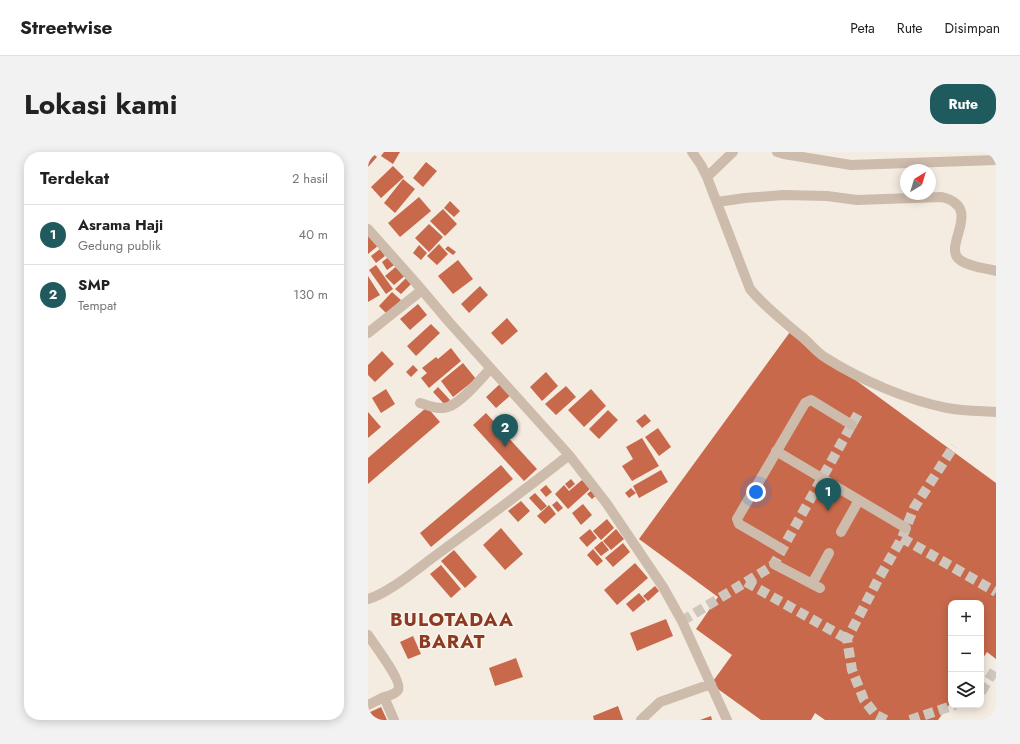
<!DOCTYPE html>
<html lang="id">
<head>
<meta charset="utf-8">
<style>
	body { margin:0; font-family:Jost,sans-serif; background:#f2f2f2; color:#222 }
	.controls { position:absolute; right:12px; bottom:12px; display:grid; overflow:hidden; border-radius:8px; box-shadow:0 2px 10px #0003 }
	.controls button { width:36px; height:36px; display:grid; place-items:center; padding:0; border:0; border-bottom:1px solid #e0e0e0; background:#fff; color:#222; font:20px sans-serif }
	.compass { position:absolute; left:532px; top:12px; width:36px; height:36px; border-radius:50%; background:#fff; box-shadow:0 2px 10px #0003; rotate:38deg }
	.you { position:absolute; left:388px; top:340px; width:14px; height:14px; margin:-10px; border:3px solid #fff; border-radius:50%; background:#1a73e8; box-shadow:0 0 0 6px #1a73e833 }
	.badge { display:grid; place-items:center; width:26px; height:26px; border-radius:50%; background:#1f5a5e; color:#fff; font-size:13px; font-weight:700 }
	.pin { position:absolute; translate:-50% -33px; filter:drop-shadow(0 1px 2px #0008) }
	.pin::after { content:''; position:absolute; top:21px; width:14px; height:12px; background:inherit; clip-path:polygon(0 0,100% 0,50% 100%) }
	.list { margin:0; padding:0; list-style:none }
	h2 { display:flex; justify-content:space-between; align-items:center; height:52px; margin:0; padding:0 16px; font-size:17px }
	h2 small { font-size:13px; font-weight:400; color:#767676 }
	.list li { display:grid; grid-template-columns:26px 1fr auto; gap:12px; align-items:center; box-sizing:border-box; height:60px; padding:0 16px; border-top:1px solid #e0e0e0 }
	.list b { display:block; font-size:15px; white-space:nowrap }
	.list p { margin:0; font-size:13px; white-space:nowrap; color:#767676 }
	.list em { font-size:13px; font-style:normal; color:#767676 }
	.icon { flex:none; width:22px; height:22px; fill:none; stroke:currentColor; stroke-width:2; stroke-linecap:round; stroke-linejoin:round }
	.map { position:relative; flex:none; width:628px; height:568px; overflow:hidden; border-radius:16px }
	header { display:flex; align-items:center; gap:24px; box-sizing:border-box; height:56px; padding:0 20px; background:#fff; border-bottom:1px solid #e0e0e0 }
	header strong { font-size:19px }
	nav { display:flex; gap:22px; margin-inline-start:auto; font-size:14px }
	.intro { display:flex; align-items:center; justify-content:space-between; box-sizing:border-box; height:96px; padding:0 24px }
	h1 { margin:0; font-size:28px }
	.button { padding:10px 18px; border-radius:16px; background:#1f5a5e; color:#fff; font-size:14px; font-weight:700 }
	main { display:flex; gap:24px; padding:0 24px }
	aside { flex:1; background:#fff; border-radius:16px; box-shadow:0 2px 10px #0003 }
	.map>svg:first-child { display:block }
</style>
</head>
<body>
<header>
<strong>Streetwise</strong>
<nav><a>Peta</a><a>Rute</a><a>Disimpan</a></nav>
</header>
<div class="intro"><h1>Lokasi kami</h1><a class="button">Rute</a></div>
<main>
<aside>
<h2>Terdekat<small>2 hasil</small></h2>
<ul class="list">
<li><span class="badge">1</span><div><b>Asrama Haji</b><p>Gedung publik</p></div><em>40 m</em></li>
<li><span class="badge">2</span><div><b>SMP</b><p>Tempat</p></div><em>130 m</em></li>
</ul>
</aside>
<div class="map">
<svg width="628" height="568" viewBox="0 0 628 568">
	<rect width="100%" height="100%" fill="#f4ebe1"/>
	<path fill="#c8694b" d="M0,0h3l6,5 -9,10z
		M16,0h16l-7,12 -12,-8z
		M58,10l11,9 -14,16 -10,-9z
		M25,14l11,11 -23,21 -10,-11z
		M35,27l12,10 -20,24 -11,-10z
		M51,45l12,14 -31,26 -12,-14z
		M82,49l10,10 -6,6 -10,-9z
		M75,57l14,15 -12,12 -15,-15z
		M61,72l14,13 -14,15 -14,-14z
		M0,83l11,10 -11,9z
		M71,92l9,10 -11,11 -10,-9z
		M51,93l8,8 -6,7 -8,-7z
		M80,94l8,6 -3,3 -8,-6z
		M12,97l5,7 -9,7 -5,-7z
		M23,103l6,8 -10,7 -5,-8z
		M90,108l15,19 -20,15 -15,-18z
		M31,112l8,10 -13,11 -9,-9z
		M8,113l17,24 -7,5 -17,-24z
		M0,124l12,19 -12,7z
		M40,124l6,5 -13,13 -6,-5z
		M112,134l8,9 -19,18 -8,-9z
		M24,140l9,8 -14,14 -8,-8z
		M50,152l9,11 -17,15 -10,-11z
		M139,166l11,13 -16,14 -11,-12z
		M63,172l9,9 -24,23 -9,-10z
		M422,180l206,151v176l-9,-7 -6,9v-58h-30v99l-13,18h-113l-10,-7 -4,7h-50l-50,-36 21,-29 -36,-26 22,-32 -79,-58z
		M83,196l10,13 -32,27 -8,-10 6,-5 -5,-5 14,-11 2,2z
		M14,199l12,13 -19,18 -7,-7v-10z
		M95,211l13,16 -23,18 -12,-16z
		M45,213l5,5 -7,7 -5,-5z
		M178,220l12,14 -16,15 -12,-14z
		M133,231l10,12 -15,13 -10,-11z
		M198,234l10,11 -20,18 -11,-11z
		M70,235l12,13 -5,5 -12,-13z
		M18,237l9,15 -14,9 -9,-15z
		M223,237l15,17 -22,21 -16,-17z
		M59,255l13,15 -72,62v-26z
		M240,258l10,10 -19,19 -10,-10z
		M0,260l13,15 -13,11z
		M118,261l51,56 -13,12 -51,-56z
		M277,262l6,7 -9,7 -6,-7z
		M290,276l13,19 -12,9 -14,-19z
		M274,286l17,28 -27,15 -10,-15 11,-7 -7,-12z
		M133,313l12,14 -82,68 -11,-14z
		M293,318l7,12 -29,16 -6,-12z
		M203,327l4,5 -6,5 -4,-5z
		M214,328l8,9 -22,20 -13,-15 9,-9 5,6z
		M178,333l6,7 -6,5 -6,-7z
		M263,336l5,5 -7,5 -4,-5z
		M225,337l5,5 -6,5 -5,-5z
		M167,341l12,13 -6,5 -12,-13z
		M153,349l9,10 -12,11 -10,-11z
		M189,349l6,7 -5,4 -6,-7z
		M215,352l9,11 -11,10 -9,-12z
		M181,353l7,9 -11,10 -8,-8z
		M239,367l7,9 -13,12 -8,-9z
		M133,376l22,26 -18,16 -22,-25z
		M222,377l7,9 -10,9 -8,-9z
		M248,377l8,10 -13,11 -8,-9z
		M234,389l7,9 -8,6 -7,-8z
		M255,391l7,9 -17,15 -8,-9z
		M225,397l10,12 -6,5 -10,-11z
		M86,398l23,27 -12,11 -24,-27z
		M267,411l13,15 -31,27 -13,-15z
		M73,413l20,24 -10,9 -21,-24z
		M287,434l4,5 -11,10 -5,-5z
		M271,441l7,8 -13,11 -7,-8z
		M298,467l7,17 -36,15 -7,-18z
		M45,484l8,18 -13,5 -8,-17z
		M148,506l7,19 -28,9 -6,-18z
		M250,554l5,14h-29l-1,-4z
		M13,555l6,13h-19v-7z
		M343,564l1,4h-12z"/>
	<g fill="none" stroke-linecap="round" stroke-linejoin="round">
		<path stroke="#cfc6bd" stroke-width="10" stroke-dasharray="10 5" stroke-linecap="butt" d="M534,386l94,54
			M378,430l101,57
			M314,469l87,-53 5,-4 86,-154
			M613,540l15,-24
			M518,568l-10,-5 -12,-15 -12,-30 -5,-31 32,-61 23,-40 12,-30 40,-62
			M542,568l45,-15"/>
		<path stroke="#cdbbac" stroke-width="10" d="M324,0l9,13 6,12 43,112c15,18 33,32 51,47 9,7 16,17 25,22 35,22 81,42 121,50 16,3 33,3 49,4
			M409,0l7,2 67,11 145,-5
			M339,25l26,-25
			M349,50l28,-4 38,-3 44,1 30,4 85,-3c43,11 -1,49 18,63 9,7 25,8 36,11
			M0,77l48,54 33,39 120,133 38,49 56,83 19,34 45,99
			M0,181l54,-43
			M52,251c9,3 19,7 28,4 13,-4 33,-28 42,-38
			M408,299l130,77
			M473,380l18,-32
			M414,397l-43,-25 -2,-5 68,-116 6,-3 41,25
			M406,412l46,24
			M444,432l17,-31
			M0,447c21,-6 49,-30 67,-43 45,-33 90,-66 134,-101
			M0,483c6,9 35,47 30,55 -2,4 -10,6 -14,7l10,23
			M0,553l16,-8
			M273,568l19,-18 51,-18"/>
	</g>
	<g text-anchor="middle" stroke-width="3" stroke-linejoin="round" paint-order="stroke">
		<g font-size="19" font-weight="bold" letter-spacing="1" fill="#8c3b22" stroke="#fbf5ee">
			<text x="84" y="474">BULOTADAA<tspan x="84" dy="22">BARAT</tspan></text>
		</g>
	</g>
</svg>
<div class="controls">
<button>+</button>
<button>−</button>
<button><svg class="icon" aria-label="layers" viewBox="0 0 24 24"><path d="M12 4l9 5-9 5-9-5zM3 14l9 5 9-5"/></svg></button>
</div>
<svg class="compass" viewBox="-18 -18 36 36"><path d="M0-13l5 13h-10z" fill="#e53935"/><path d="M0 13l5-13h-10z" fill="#767676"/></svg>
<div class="you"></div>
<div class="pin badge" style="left:460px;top:359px">1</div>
<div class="pin badge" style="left:137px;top:295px">2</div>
</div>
</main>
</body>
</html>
